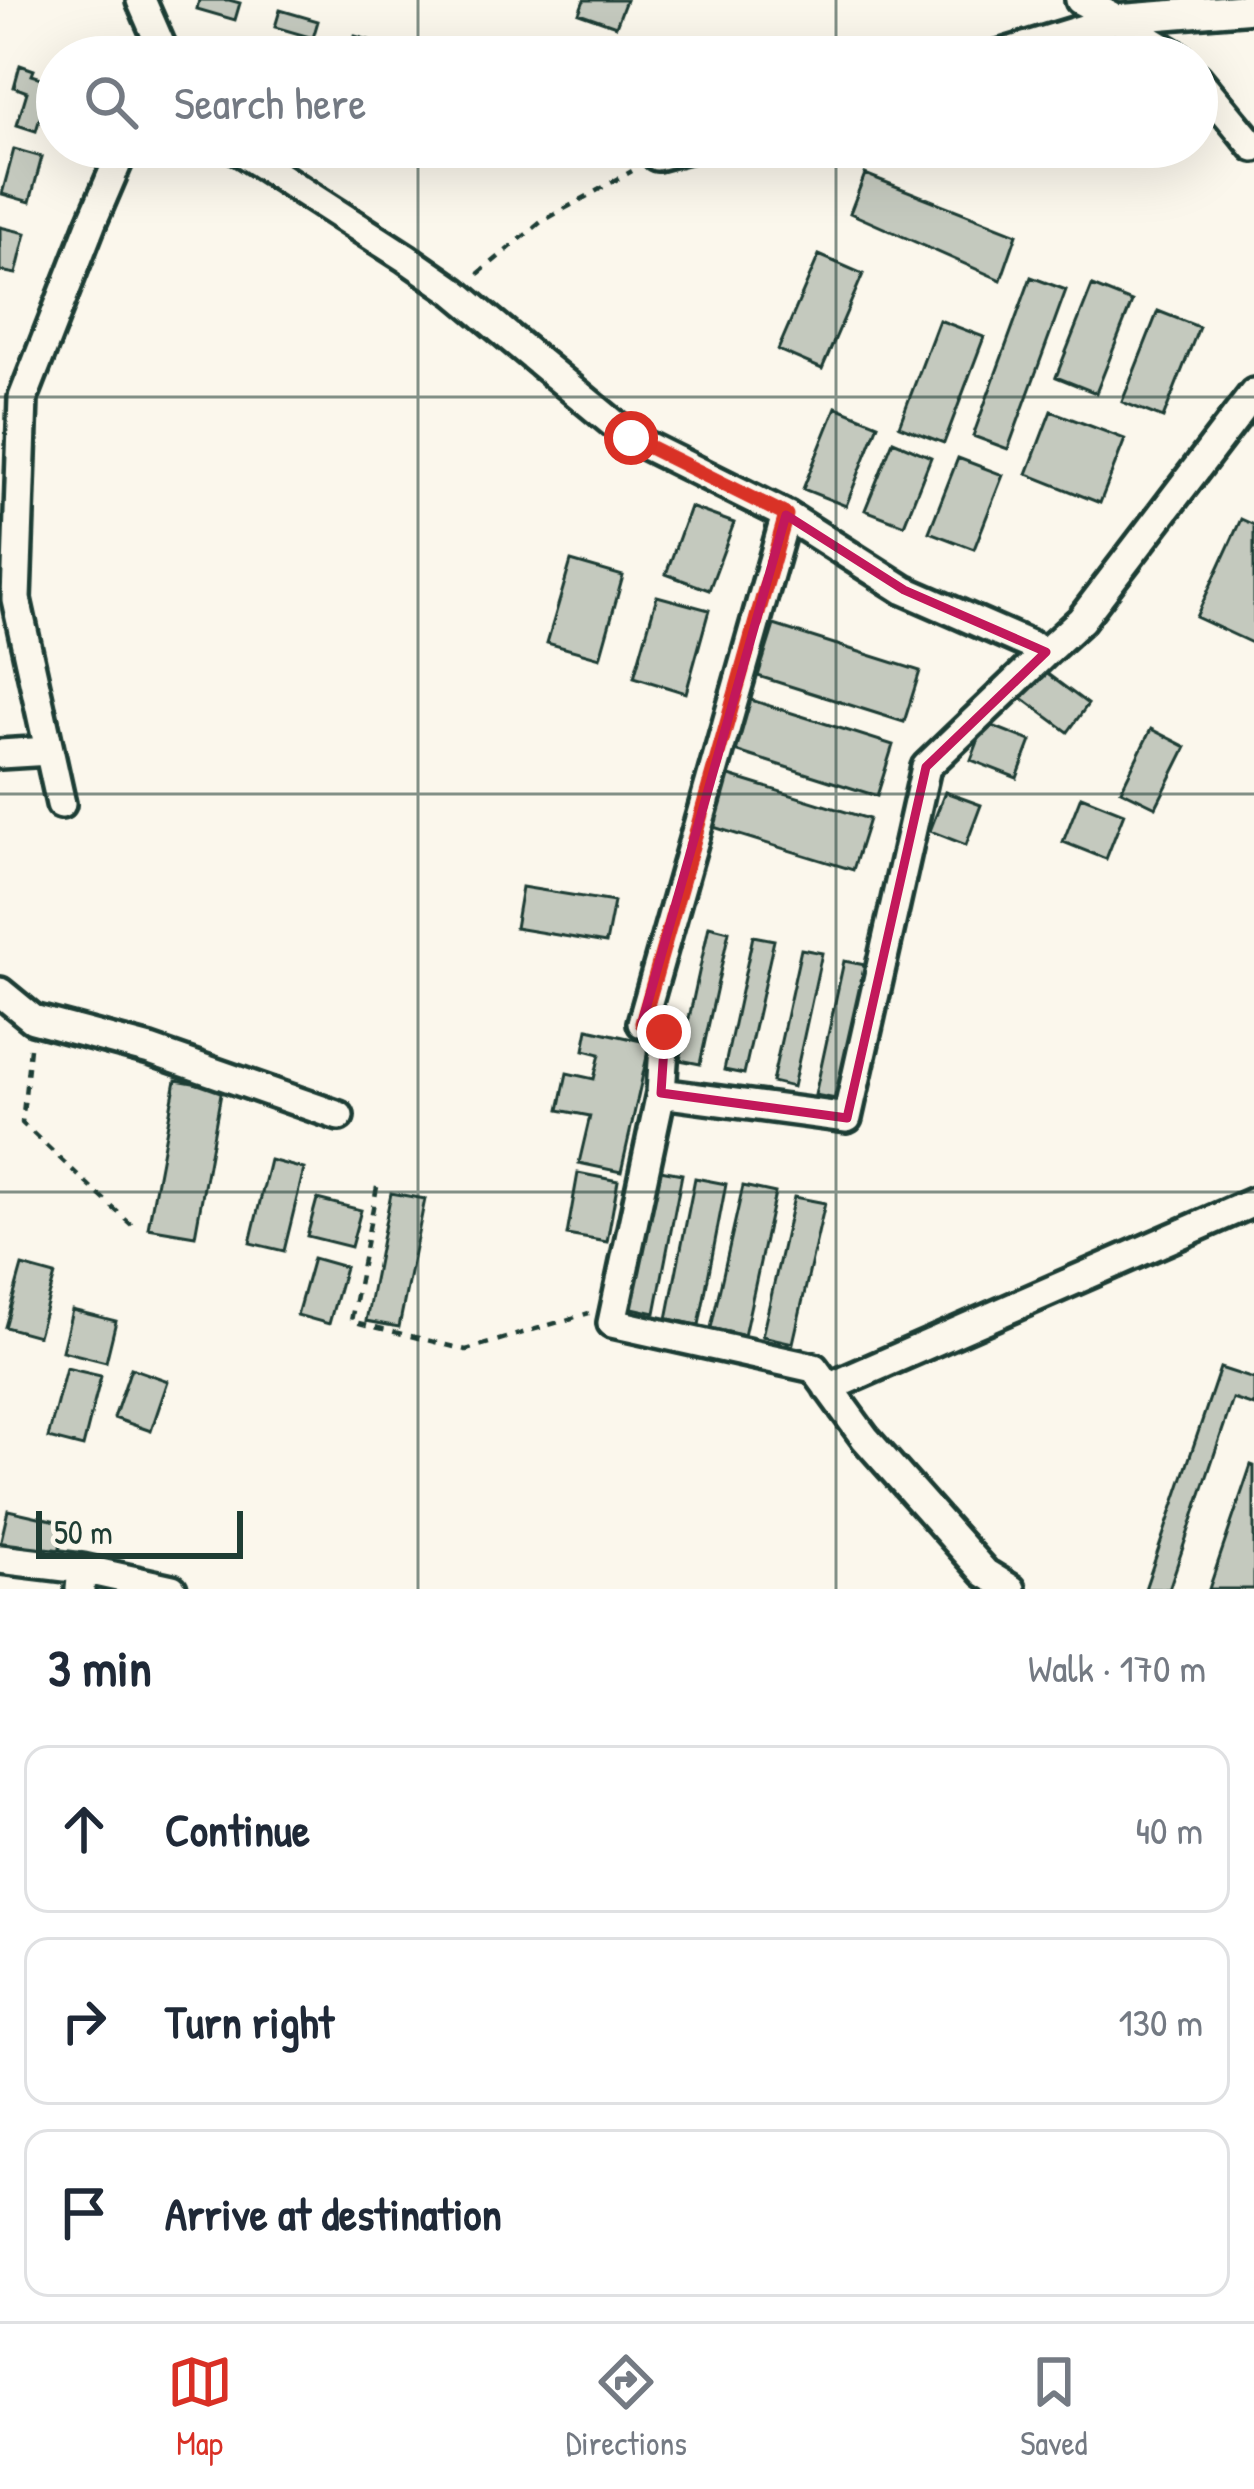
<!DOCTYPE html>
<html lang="en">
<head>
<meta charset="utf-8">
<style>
	body { margin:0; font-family:"Patrick Hand",sans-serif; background:#f6f6f7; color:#1f2937 }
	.scale { position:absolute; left:36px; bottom:30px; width:207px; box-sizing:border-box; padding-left:12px; border:6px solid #1f3d34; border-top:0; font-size:33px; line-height:42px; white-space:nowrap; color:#1f3d34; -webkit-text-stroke:9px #fbf7ec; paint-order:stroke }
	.stop { position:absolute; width:36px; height:36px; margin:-27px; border:9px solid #d93025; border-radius:50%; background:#fff }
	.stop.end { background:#d93025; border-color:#fff; box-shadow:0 3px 12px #0008 }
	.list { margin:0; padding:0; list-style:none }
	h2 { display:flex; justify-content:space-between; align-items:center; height:156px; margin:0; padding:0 48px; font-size:51px }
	h2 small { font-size:39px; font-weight:400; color:#747a83 }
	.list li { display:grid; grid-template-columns:78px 1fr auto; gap:36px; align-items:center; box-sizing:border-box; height:168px; margin:0 24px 24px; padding:0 24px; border:3px solid #e0e1e3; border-radius:24px }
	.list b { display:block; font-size:45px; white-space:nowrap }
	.list em { font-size:39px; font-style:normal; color:#747a83 }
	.icon { flex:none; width:66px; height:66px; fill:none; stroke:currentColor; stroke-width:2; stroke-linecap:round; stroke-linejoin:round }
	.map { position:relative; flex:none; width:1254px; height:1589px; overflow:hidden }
	.search { position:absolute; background:#fff; box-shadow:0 12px 48px #0002; left:36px; right:36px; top:36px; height:132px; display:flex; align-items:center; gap:30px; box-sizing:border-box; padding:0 42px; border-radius:66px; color:#747a83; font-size:45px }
	.sheet { height:732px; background:#fff }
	nav { display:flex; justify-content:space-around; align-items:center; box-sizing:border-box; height:168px; border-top:3px solid #e0e1e3; background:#fff; font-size:33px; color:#747a83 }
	nav a { display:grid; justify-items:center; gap:6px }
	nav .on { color:#d93025 }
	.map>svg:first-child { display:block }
</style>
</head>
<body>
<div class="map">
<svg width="1254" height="1589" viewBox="0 0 1254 1589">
	<rect width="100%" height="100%" fill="#fbf7ec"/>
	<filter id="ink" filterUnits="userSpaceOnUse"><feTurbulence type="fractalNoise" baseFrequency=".00833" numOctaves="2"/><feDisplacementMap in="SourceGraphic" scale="24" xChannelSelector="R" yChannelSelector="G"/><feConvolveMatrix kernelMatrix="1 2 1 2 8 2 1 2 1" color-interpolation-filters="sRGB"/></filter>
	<g filter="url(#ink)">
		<path fill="#c4c9be" stroke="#1f3d34" stroke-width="3" d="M199,0h30l11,3 -5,17 -38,-11z
			M584,0h42l-10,26 -37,-13z
			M280,10l38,11 -5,17 -38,-11z
			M355,36l38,11 -3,10h-26l-14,-4z
			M20,65l14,5 -2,5 19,6 -15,50 -19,-6 10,-33 -13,-5z
			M14,149l28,8 -12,45 -28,-8z
			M865,174l152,60 -16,46 -151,-67z
			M0,227l26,6 -10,41 -16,-3z
			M819,255l44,19 -41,95 -44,-19z
			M1031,277l35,13 -58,159 -35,-13z
			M1092,286l40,16 -36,91 -40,-16z
			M1158,311l41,16 -36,91 -41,-16z
			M939,320l45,17 -40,106 -45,-17z
			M836,407l42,17 -32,82 -43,-17z
			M1051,411l74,28 -25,64 -73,-29z
			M893,441l38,16 -27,68 -39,-15z
			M958,458l45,17 -29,74 -45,-17z
			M690,507l44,16 -25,67 -43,-16z
			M1241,519l13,6v119l-58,-27z
			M571,561l52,15 -23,82 -53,-15z
			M657,596l52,14 -23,83 -52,-16z
			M774,625l146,46 -16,51 -146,-46z
			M1042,670l46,34 -20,28 -46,-34z
			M748,699l145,46 -16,51 -145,-46z
			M985,723l46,18 -14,37 -46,-18z
			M1151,729l35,18 -30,60 -35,-17z
			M723,774l146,45 -16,51 -146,-45z
			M945,792l36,13 -15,40 -36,-14z
			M1081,796l43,17 -18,46 -43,-17z
			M522,887l92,15 -8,41 -91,-15z
			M709,926l20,5 -29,133 -20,-4z
			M753,936l21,4 -30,134 -20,-4z
			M801,949l21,4 -29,134 -21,-5z
			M844,961l21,4 -29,134 -21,-4z
			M588,1029l62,14 -29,129 -42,-9 11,-47 -31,-6 8,-37 27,6 6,-25 -16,-4z
			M176,1080l46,8 -27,148 -47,-8z
			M270,1160l34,9 -20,82 -34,-8z
			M655,1169l27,5 -27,139 -27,-6z
			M578,1173l40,8 -11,61 -40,-7z
			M695,1178l31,6 -27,141 -32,-6z
			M743,1186l32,7 -31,143 -33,-8z
			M391,1193l34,6 -26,128 -33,-6z
			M794,1197l31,6 -32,140 -31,-7z
			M317,1199l44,11 -10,37 -44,-11z
			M313,1258l32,9 -16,57 -32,-9z
			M22,1266l33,9 -17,61 -33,-9z
			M72,1310l44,11 -10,41 -44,-11z
			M66,1368l35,8 -18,71 -35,-9z
			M131,1368l37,13 -17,50 -37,-13z
			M1220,1368l34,11v27l-21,-7 -64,190h-24z
			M1251,1465l3,1v123h-45z
			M8,1510l57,13 -7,34 -58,-12z"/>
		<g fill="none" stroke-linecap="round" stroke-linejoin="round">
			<defs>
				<path id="street" d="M141,0l20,46 -3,11
					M1080,0l36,19 138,-11
					M992,57l124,-38 62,38
					M1197,78l57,69
					M234,147l172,111 49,34 176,146 155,77 118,75 142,62 35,-32 173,-227
					M657,156l34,-9
					M0,754l49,-3
					M61,804l-45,-205 7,-201 68,-174 33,-77
					M0,992l33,27 117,31 189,66
					M661,1093l4,-61 -23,-9 144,-508
					M828,1388l426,-186
					M0,1559l82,10 -2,20
					M82,1569l90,20
					M1011,1589l-26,-16 -120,-135 -51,-70 -202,-45 49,-230 186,25 79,-351 120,-115"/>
			</defs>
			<use href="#street" stroke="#1f3d34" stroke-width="36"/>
			<path stroke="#1f3d34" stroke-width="4.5" stroke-dasharray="9 9" stroke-linecap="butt" d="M478,274l63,-52 91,-51
				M30,1048l-8,75 116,108
				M377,1187l-26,134 115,29 123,-37"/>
			<use href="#street" stroke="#fbf7ec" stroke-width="27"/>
		</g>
	</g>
	<g fill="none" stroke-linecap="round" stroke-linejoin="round" filter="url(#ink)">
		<path stroke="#d93025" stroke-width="15" d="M631,438l155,77 -144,508 22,9"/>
	</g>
	<path fill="none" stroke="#c2185b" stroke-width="9" stroke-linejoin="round" d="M786,515l118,75 142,62 -120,115 -79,351 -186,-25 4,-61 -23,-9z"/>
	<path fill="none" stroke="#1f3d34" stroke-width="3" stroke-opacity="0.55" d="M418,0v57M836,0v57M418,147v1442M836,147v1442M0,397h1254M0,794h1254M0,1192h1254"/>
</svg>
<div class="scale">50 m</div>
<div class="stop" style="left:631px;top:438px"></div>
<div class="stop end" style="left:664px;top:1032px"></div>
<div class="search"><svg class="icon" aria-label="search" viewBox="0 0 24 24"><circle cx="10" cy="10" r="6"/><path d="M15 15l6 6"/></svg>Search here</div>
</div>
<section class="sheet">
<h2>3 min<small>Walk · 170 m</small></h2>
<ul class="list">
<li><svg class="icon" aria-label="ahead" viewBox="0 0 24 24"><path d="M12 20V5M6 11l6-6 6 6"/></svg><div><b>Continue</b></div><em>40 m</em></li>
<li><svg class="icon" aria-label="right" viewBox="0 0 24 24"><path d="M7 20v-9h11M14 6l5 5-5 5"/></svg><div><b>Turn right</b></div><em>130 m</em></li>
<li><svg class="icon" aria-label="arrive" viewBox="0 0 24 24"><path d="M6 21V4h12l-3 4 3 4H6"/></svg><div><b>Arrive at destination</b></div></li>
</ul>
</section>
<nav>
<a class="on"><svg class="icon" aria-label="map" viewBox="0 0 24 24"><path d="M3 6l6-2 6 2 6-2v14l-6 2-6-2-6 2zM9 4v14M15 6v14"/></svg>Map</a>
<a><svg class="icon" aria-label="directions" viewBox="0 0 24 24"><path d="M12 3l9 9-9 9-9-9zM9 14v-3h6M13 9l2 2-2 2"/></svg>Directions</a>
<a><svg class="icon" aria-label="saved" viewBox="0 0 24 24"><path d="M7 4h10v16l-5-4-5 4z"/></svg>Saved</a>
</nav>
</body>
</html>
